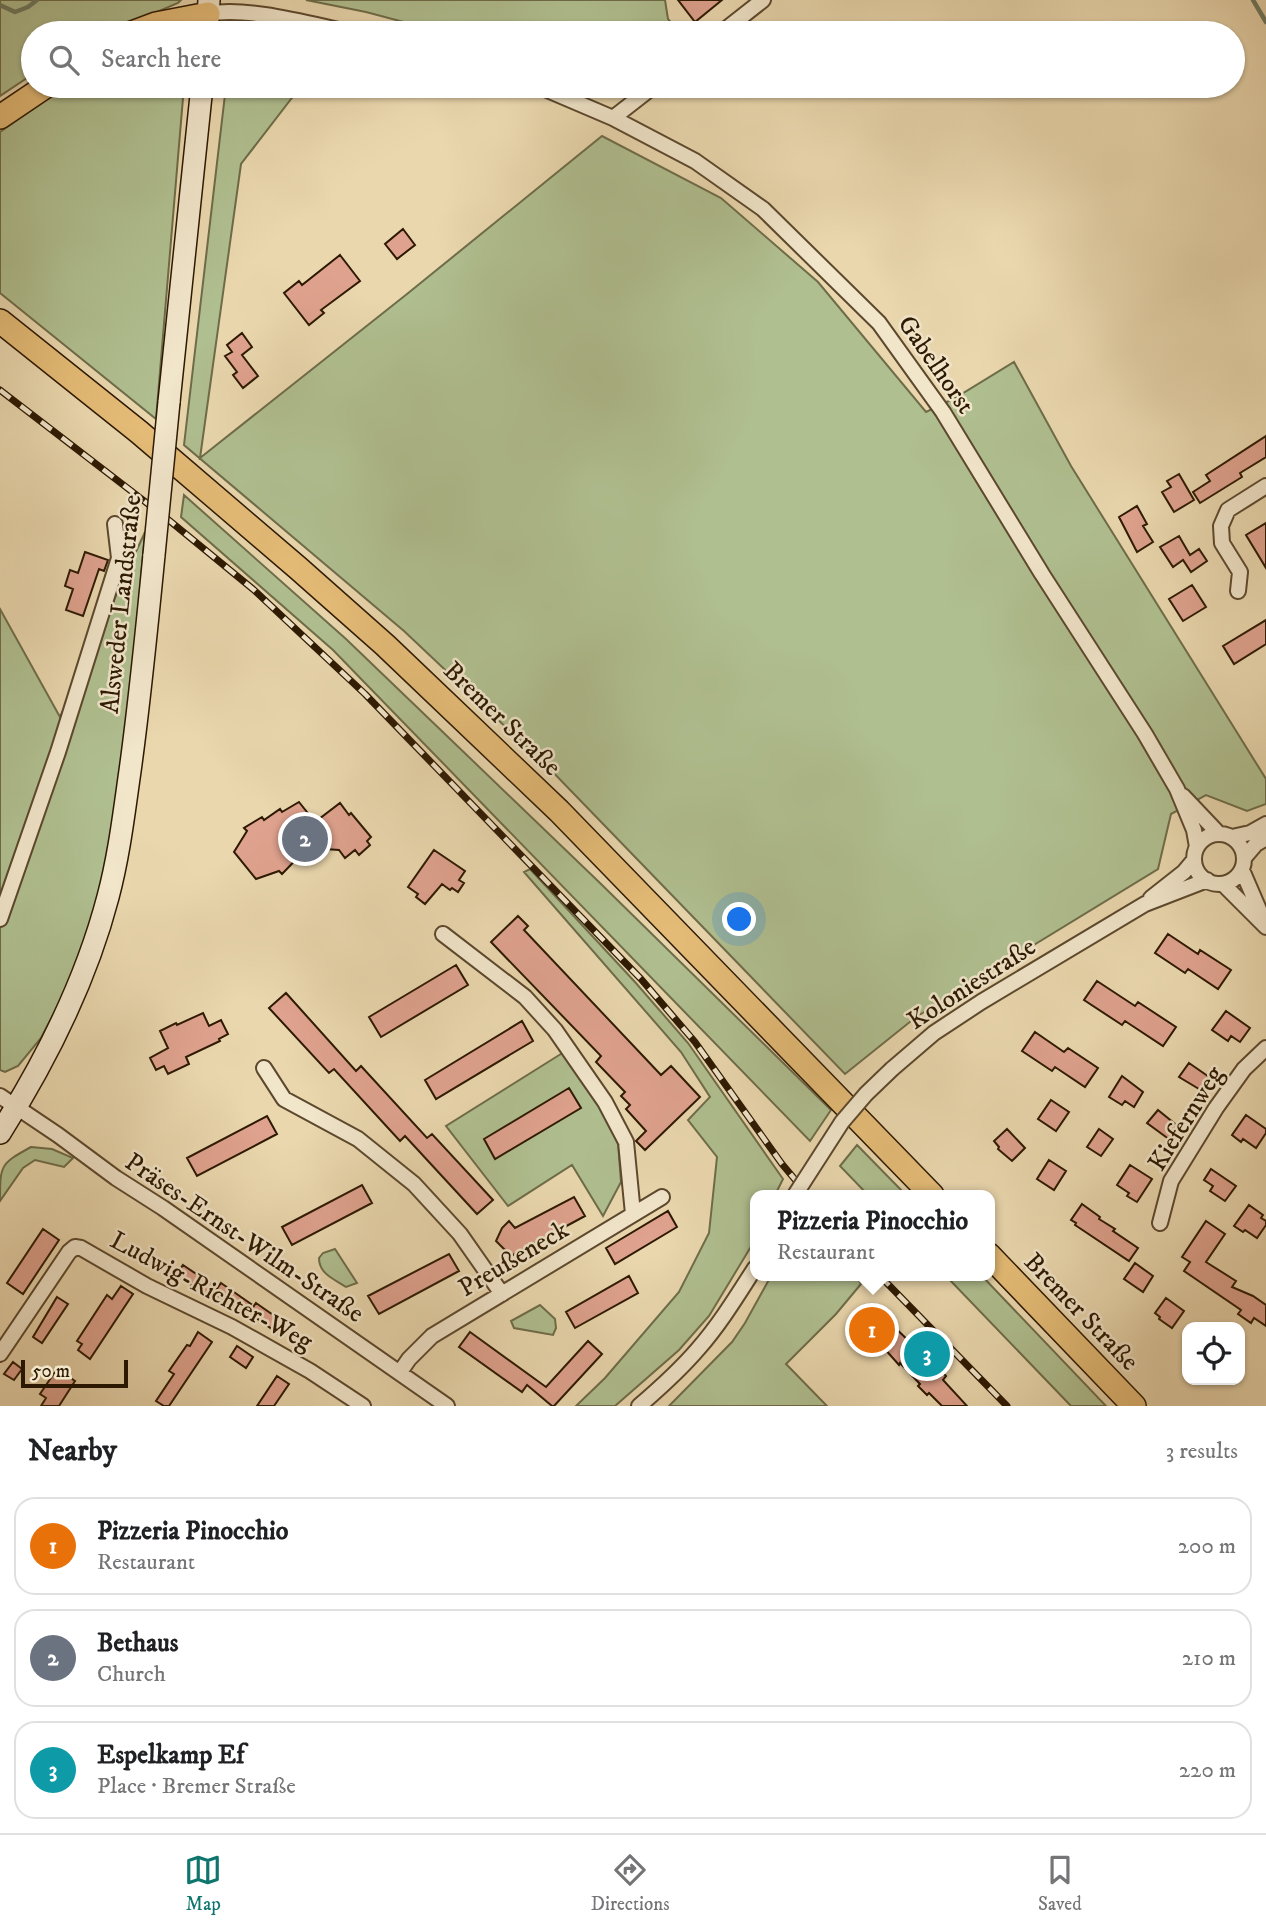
<!DOCTYPE html>
<html lang="en">
<head>
<meta charset="utf-8">
<style>
	body { margin:0; font-family:"IM FELL DW Pica",serif; background:#f2f2f2; color:#202124 }
	.controls { position:absolute; right:21px; bottom:21px; display:grid; overflow:hidden; border-radius:14px; box-shadow:0 2px 5px #0004 }
	.controls button { width:63px; height:63px; display:grid; place-items:center; padding:0; border:0; border-bottom:2px solid #e0e0e0; background:#fff; color:#202124; font:35px sans-serif }
	.scale { position:absolute; left:21px; bottom:18px; width:107px; box-sizing:border-box; padding-left:7px; border:4px solid #2d1902; border-top:0; font-size:19px; line-height:24px; white-space:nowrap; color:#2d1902; -webkit-text-stroke:5px #f1e5ca; paint-order:stroke }
	.you { position:absolute; left:740px; top:920px; width:24px; height:24px; margin:-18px; border:5px solid #fff; border-radius:50%; background:#1a73e8; box-shadow:0 0 0 10px #1a73e833 }
	.badge { display:grid; place-items:center; width:46px; height:46px; border-radius:50%; background:#0f766e; color:#fff; font-size:23px; font-weight:700 }
	.pin { position:absolute; translate:-50% -50%; border:4px solid #fff; box-shadow:0 2px 7px #0006 }
	.popup { position:absolute; left:750px; top:1190px; width:245px; height:91px; box-sizing:border-box; display:grid; place-content:center; border-radius:14px; background:#fff; filter:drop-shadow(0 2px 5px #0005); font-size:23px; white-space:nowrap; color:#757577 }
	.popup b { font-size:26px; color:#202124 }
	.popup::after { content:''; position:absolute; left:50%; top:100%; margin-left:-14px; border:14px solid transparent; border-top-color:#fff }
	.list { margin:0; padding:0; list-style:none }
	h2 { display:flex; justify-content:space-between; align-items:center; height:91px; margin:0; padding:0 28px; font-size:30px }
	h2 small { font-size:23px; font-weight:400; color:#757577 }
	.list li { display:grid; grid-template-columns:46px 1fr auto; gap:21px; align-items:center; box-sizing:border-box; height:98px; margin:0 14px 14px; padding:0 14px; border:2px solid #e0e0e0; border-radius:21px }
	.list b { display:block; font-size:26px; white-space:nowrap }
	.list p { margin:0; font-size:23px; white-space:nowrap; color:#757577 }
	.list em { font-size:23px; font-style:normal; color:#757577 }
	.icon { flex:none; width:38px; height:38px; fill:none; stroke:currentColor; stroke-width:2; stroke-linecap:round; stroke-linejoin:round }
	.map { position:relative; flex:none; width:1266px; height:1406px; overflow:hidden }
	.search { position:absolute; background:#fff; box-shadow:0 2px 5px #0004; left:21px; right:21px; top:21px; height:77px; display:flex; align-items:center; gap:18px; box-sizing:border-box; padding:0 24px; border-radius:38px; color:#757577; font-size:26px }
	.sheet { height:427px; background:#fff }
	nav { display:flex; justify-content:space-around; align-items:center; box-sizing:border-box; height:98px; border-top:2px solid #e0e0e0; background:#fff; font-size:19px; color:#757577 }
	nav a { display:grid; justify-items:center; gap:4px }
	nav .on { color:#0f766e }
	.map>svg:first-child { display:block }
</style>
</head>
<body>
<div class="map">
<svg width="1266" height="1406" viewBox="0 0 1266 1406">
	<rect width="100%" height="100%" fill="#ead7ae"/>
	<filter id="stains"><feTurbulence type="fractalNoise" baseFrequency=".00286" numOctaves="4"/><feColorMatrix values="0 0 0 0 .2 0 0 0 0 .09 0 0 0 0 .02 0 0 0 .5 -.17"/></filter>
	<radialGradient id="worn" r=".72"><stop offset=".6" stop-color="#630" stop-opacity="0"/><stop offset="1" stop-color="#630" stop-opacity=".3"/></radialGradient>
	<path fill="#b0bf90" stroke="#6e6c49" stroke-width="2" d="M0,0h181l-3,3 -70,30h-75v41l-33,22z
		M306,0h359l3,19 12,14h-235l-79,-21z
		M66,86h118l-28,333 -156,-126v-161z
		M226,86h75l-60,78 -41,294 207,-164 195,-158 119,62 97,84 108,130 29,-14 59,-36 57,104 195,313v25l-19,7 -41,-16 -35,19 -13,55 -242,148 -71,57 -299,-309 -142,-134 -220,-186z
		M184,495l162,144 254,244 231,227 -21,31 -477,-491 -152,-133z
		M145,532l-26,293 -16,76 -30,76 -32,61 -23,28 -13,6 -5,-2v-461l60,108z
		M530,869l105,113 53,61 95,136 -8,16h-20v45l-46,76 -30,34 -64,56h-39l29,-28 74,-86 30,-59 8,-76 -29,-37 22,-23 -29,-45 -157,-180z
		M564,1052l36,55 18,35 3,40 -18,34 -31,-51 -64,41 -62,-80z
		M857,1145l49,50h-38l-28,-29z
		M31,1147l21,2 21,9 -9,9 -29,-7 -12,8 -23,33c0,-36 0,-37 31,-54z
		M335,1249l22,34 -11,4c-12,-8 -27,-13 -27,-29l4,-5z
		M771,1276h86l4,8 -25,30 -50,50 41,42h-158l63,-64 13,-19z
		M946,1276h36l124,130h-35z
		M540,1305l15,14 1,9 -3,7 -39,-7 -3,-7z"/>
	<g fill="none" stroke-linecap="round" stroke-linejoin="round">
		<path stroke="#6e7a63" stroke-width="4.5" d="M1253,0l13,22
			M0,5l15,7 13,-5 9,-7"/>
	</g>
	<path fill="#dfa28e" stroke="#2d1902" stroke-width="2" d="M678,0h44l-27,22z
		M403,229l12,16 -18,14 -12,-15z
		M340,255l20,26 -39,29 3,3 -15,12 -25,-32 15,-12 3,4z
		M242,333l10,14 -10,8 16,21 -15,12 -10,-13 4,-3 -12,-16 7,-4 -5,-7z
		M1266,436v21l-26,16 2,4 -42,26 -7,-11 17,-11 -4,-6z
		M1179,474l15,26 -20,12 -12,-20 9,-5 -4,-6z
		M1137,506l10,18 -4,2 10,16 -16,10 -18,-35z
		M1266,523v45l-20,-33z
		M1179,536l11,19 9,-6 8,12 -16,11 -8,-12 -10,7 -13,-20z
		M85,552l23,8 -4,11 -5,-2 -16,47 -17,-6 7,-21 -8,-3 5,-16 8,3z
		M1192,585l14,22 -23,14 -14,-22z
		M1266,620v24l-32,20 -11,-18z
		M299,802l16,20 25,-19 9,12 2,-2 20,24 -4,4 3,4 -11,10 -4,-5 -10,8 -6,-8 -14,-1 -8,6 -8,-9 -27,28 -3,-3 -23,8 -22,-27 13,-21 -3,-3 18,-11 2,3 16,-11 2,3z
		M434,850l31,21 -6,9 5,3 -6,9 -6,-4 -2,2 -8,-6 -17,20 -9,-7 2,-3 -10,-7z
		M518,916l10,10 -4,4 137,145 10,-9 29,31 -55,53 -9,-9 10,-10 -20,-22 4,-4 -9,-9 4,-4 -29,-30 5,-6 -110,-114z
		M1168,934l30,20 2,-4 31,20 -13,19 -30,-20 -3,4 -30,-20z
		M456,965l12,20 -87,52 -12,-20z
		M1097,981l38,25 3,-4 38,25 -13,19 -38,-25 -3,4 -38,-25z
		M286,993l70,78 5,-5 66,72 5,-4 61,66 -16,14 -72,-78 -5,5 -66,-72 -5,4 -60,-65z
		M1226,1011l24,17 -10,14 -9,-6 -3,5 -16,-11z
		M203,1013l6,13 12,-6 7,14 -9,5 1,2 -34,16 3,7 -21,10 -4,-8 -8,4 -6,-12 18,-10 -8,-17 16,-8 1,2z
		M522,1021l11,20 -97,58 -11,-19z
		M1035,1032l29,20 4,-4 30,20 -13,19 -30,-20 -3,4 -30,-20z
		M1189,1063l23,16 -8,13 -25,-15z
		M1122,1076l21,16 -9,15 -9,-6 -3,4 -13,-8z
		M569,1088l12,20 -86,51 -11,-20z
		M1051,1100l18,12 -13,19 -18,-12z
		M1158,1110l22,18 -10,12 -23,-17z
		M1246,1115l20,14v4l-10,15 -13,-9 -2,3 -9,-7z
		M267,1116l10,18 -80,42 -10,-18z
		M1007,1129l18,19 -13,13 -14,-12 1,-2 -5,-6z
		M1099,1129l14,10 -12,17 -14,-9z
		M1049,1160l17,11 -12,19 -17,-11z
		M1130,1165l22,14 -15,23 -10,-6 2,-3 -12,-8z
		M1211,1169l25,17 -11,15 -15,-10 3,-5 -9,-6z
		M362,1185l10,18 -80,42 -10,-18z
		M574,1197l11,19 -74,40 -15,-15 6,-13 7,-7 6,7z
		M1082,1204l18,13 -1,2 16,10 -2,2 25,17 -9,13 -54,-36 1,-2 -5,-3z
		M1249,1205l14,10 -2,3 5,3v4l-9,13 -12,-8 -2,2 -9,-6z
		M668,1211l9,16 -62,37 -9,-16z
		M1206,1221l19,13 -19,28 30,19 -4,6 21,9 13,9v21l-12,-8 -3,5 -13,-9 3,-4 -57,-39 6,-9 -8,-5z
		M43,1229l16,11 -36,54 -16,-11z
		M449,1254l10,17 -80,43 -11,-18z
		M1135,1263l18,13 -10,16 -19,-13z
		M183,1265l31,21 -7,10 -31,-21z
		M629,1276l9,17 -63,35 -9,-16z
		M221,1283l30,21 -7,10 -30,-21z
		M121,1286l12,8 -43,65 -12,-9 4,-6 -5,-3 30,-46 5,4z
		M57,1297l11,7 -26,39 -9,-6z
		M1166,1298l18,13 -12,17 -13,-9 1,-2 -5,-4z
		M256,1303l30,21 -7,10 -30,-21z
		M881,1314l38,37 9,-6 7,7 -3,5 4,4 -2,2 12,13 -3,4 24,26h-25l-13,-13 -2,2 -9,-9 2,-2 -20,-21 -1,2 -32,-36z
		M198,1332l14,10 -43,64h-5l-8,-5 18,-27 -5,-3 18,-26 3,1z
		M470,1332l76,55 42,-46 14,13 -48,52h-2l-25,-21 -5,7 -63,-45z
		M237,1346l16,11 -7,11 -16,-11z
		M13,1362l9,7 -8,11 -10,-6z
		M57,1369l18,12 -16,25h-18l5,-8 -6,-4z
		M277,1376l12,8 -15,22h-17z"/>
	<g fill="none" stroke-linecap="round" stroke-linejoin="round">
		<defs>
			<path id="street" d="M208,14c39,-8 105,11 145,19
				M246,33l55,-6
				M721,33l42,-33
				M538,86l75,32 82,43 68,48 116,114 64,89 99,162 103,160 32,55 17,41 3,17
				M613,118l41,-32
				M1238,591l2,-19 -18,-29 -1,-17 7,-16 38,-24
				M1183,796l36,38
				M1194 859a25 25 0 1 1 50 0a25 25 0 1 1-50 0Z
				M1232,837l18,-4 16,-9
				M1244,858l12,-14 10,-6
				M1242,870l22,51
				M1223,884l43,43
				M1151,898l33,-26 10,-12
				M0,919l58,-167 61,-194 -4,-34
				M443,934l82,63 30,33 50,72 21,40 7,72
				M264,1068l20,31 74,40 56,45 46,50 42,60
				M892,1069l42,-36 47,-31 164,-98 62,-24
				M0,1096l58,39 58,43 47,30 284,198
				M1160,1223l11,-42 45,-73 28,-39 22,-21
				M0,1354l69,-102 6,-5 6,1 66,38 85,41 78,44 53,35
				M400,1372l9,-13 23,-23 230,-139
				M639,1406c21,-18 41,-36 59,-57 22,-25 39,-53 57,-81"/>
			<path id="secondary" d="M207,33l2,-33
				M169,402l33,-316
				M0,1133c47,-74 86,-152 108,-236 11,-41 16,-84 22,-126 10,-72 17,-144 24,-216"/>
			<path id="primary" d="M132,33l24,-9 52,-10
				M0,117l46,-31
				M0,321l139,111 159,136 87,77 174,166 373,384
				M989,1255l145,151"/>
		</defs>
		<use href="#street" stroke="#5c482d" stroke-width="18"/>
		<use href="#secondary" stroke="#2d1902" stroke-width="24"/>
		<use href="#primary" stroke="#2d1902" stroke-width="26"/>
		<use href="#street" stroke="#f1e5ca" stroke-width="14"/>
		<use href="#secondary" stroke="#f1e5ca" stroke-width="21"/>
		<use href="#primary" stroke="#e5bc77" stroke-width="23"/>
		<defs>
			<path id="rail" d="M0,390l165,127 89,73 111,104 276,285 54,63 87,122 26,31
				M880,1276l127,130"/>
		</defs>
		<use href="#rail" stroke="#2d1902" stroke-width="7"/>
		<use href="#rail" stroke="#f1e5ca" stroke-width="4.5" stroke-dasharray="13" stroke-linecap="butt"/>
		<defs>
			<path id="street-bridge" d="M795,1195l47,-73 24,-28 26,-25"/>
			<path id="secondary-bridge" d="M154,555l15,-153"/>
		</defs>
		<use href="#street-bridge" stroke="#5c482d" stroke-width="18" stroke-linecap="butt"/>
		<use href="#secondary-bridge" stroke="#2d1902" stroke-width="24" stroke-linecap="butt"/>
		<use href="#street-bridge" stroke="#f1e5ca" stroke-width="14"/>
		<use href="#secondary-bridge" stroke="#f1e5ca" stroke-width="21"/>
	</g>
	<g text-anchor="middle" stroke-width="5" stroke-linejoin="round" paint-order="stroke">
		<g font-size="26" fill="#2d1902" stroke="#f1e5ca">
			<text transform="translate(937 364) rotate(55)" y="9">Gabelhorst</text>
			<text transform="translate(120 604) rotate(-84)" y="9">Alsweder Landstraße</text>
			<text transform="translate(503 718) rotate(44)" y="9">Bremer Straße</text>
			<text transform="translate(971 983) rotate(-33)" y="9">Koloniestraße</text>
			<text transform="translate(1185 1118) rotate(-58)" y="9">Kiefernweg</text>
			<text transform="translate(245 1237) rotate(34)" y="9">Präses-Ernst-Wilm-Straße</text>
			<text transform="translate(513 1258) rotate(-31)" y="9">Preußeneck</text>
			<text transform="translate(212 1290) rotate(28)" y="9">Ludwig-Richter-Weg</text>
			<text transform="translate(1082 1311) rotate(46)" y="9">Bremer Straße</text>
		</g>
	</g>
	<rect width="100%" height="100%" filter="url(#stains)"/>
	<rect width="100%" height="100%" fill="url(#worn)"/>
</svg>
<div class="controls">
<button><svg class="icon" aria-label="locate" viewBox="0 0 24 24"><circle cx="12" cy="12" r="6"/><path d="M12 2v4M12 18v4M2 12h4M18 12h4"/></svg></button>
</div>
<div class="scale">50 m</div>
<div class="you"></div>
<div class="pin badge" style="left:872px;top:1330px;background:#e8710a">1</div>
<div class="popup"><b>Pizzeria Pinocchio</b>Restaurant</div>
<div class="pin badge" style="left:305px;top:839px;background:#6b7280">2</div>
<div class="pin badge" style="left:927px;top:1354px;background:#0f9aa8">3</div>
<div class="search"><svg class="icon" aria-label="search" viewBox="0 0 24 24"><circle cx="10" cy="10" r="6"/><path d="M15 15l6 6"/></svg>Search here</div>
</div>
<section class="sheet">
<h2>Nearby<small>3 results</small></h2>
<ul class="list">
<li><span class="badge" style="background:#e8710a">1</span><div><b>Pizzeria Pinocchio</b><p>Restaurant</p></div><em>200 m</em></li>
<li><span class="badge" style="background:#6b7280">2</span><div><b>Bethaus</b><p>Church</p></div><em>210 m</em></li>
<li><span class="badge" style="background:#0f9aa8">3</span><div><b>Espelkamp Ef</b><p>Place · Bremer Straße</p></div><em>220 m</em></li>
</ul>
</section>
<nav>
<a class="on"><svg class="icon" aria-label="map" viewBox="0 0 24 24"><path d="M3 6l6-2 6 2 6-2v14l-6 2-6-2-6 2zM9 4v14M15 6v14"/></svg>Map</a>
<a><svg class="icon" aria-label="directions" viewBox="0 0 24 24"><path d="M12 3l9 9-9 9-9-9zM9 14v-3h6M13 9l2 2-2 2"/></svg>Directions</a>
<a><svg class="icon" aria-label="saved" viewBox="0 0 24 24"><path d="M7 4h10v16l-5-4-5 4z"/></svg>Saved</a>
</nav>
</body>
</html>
